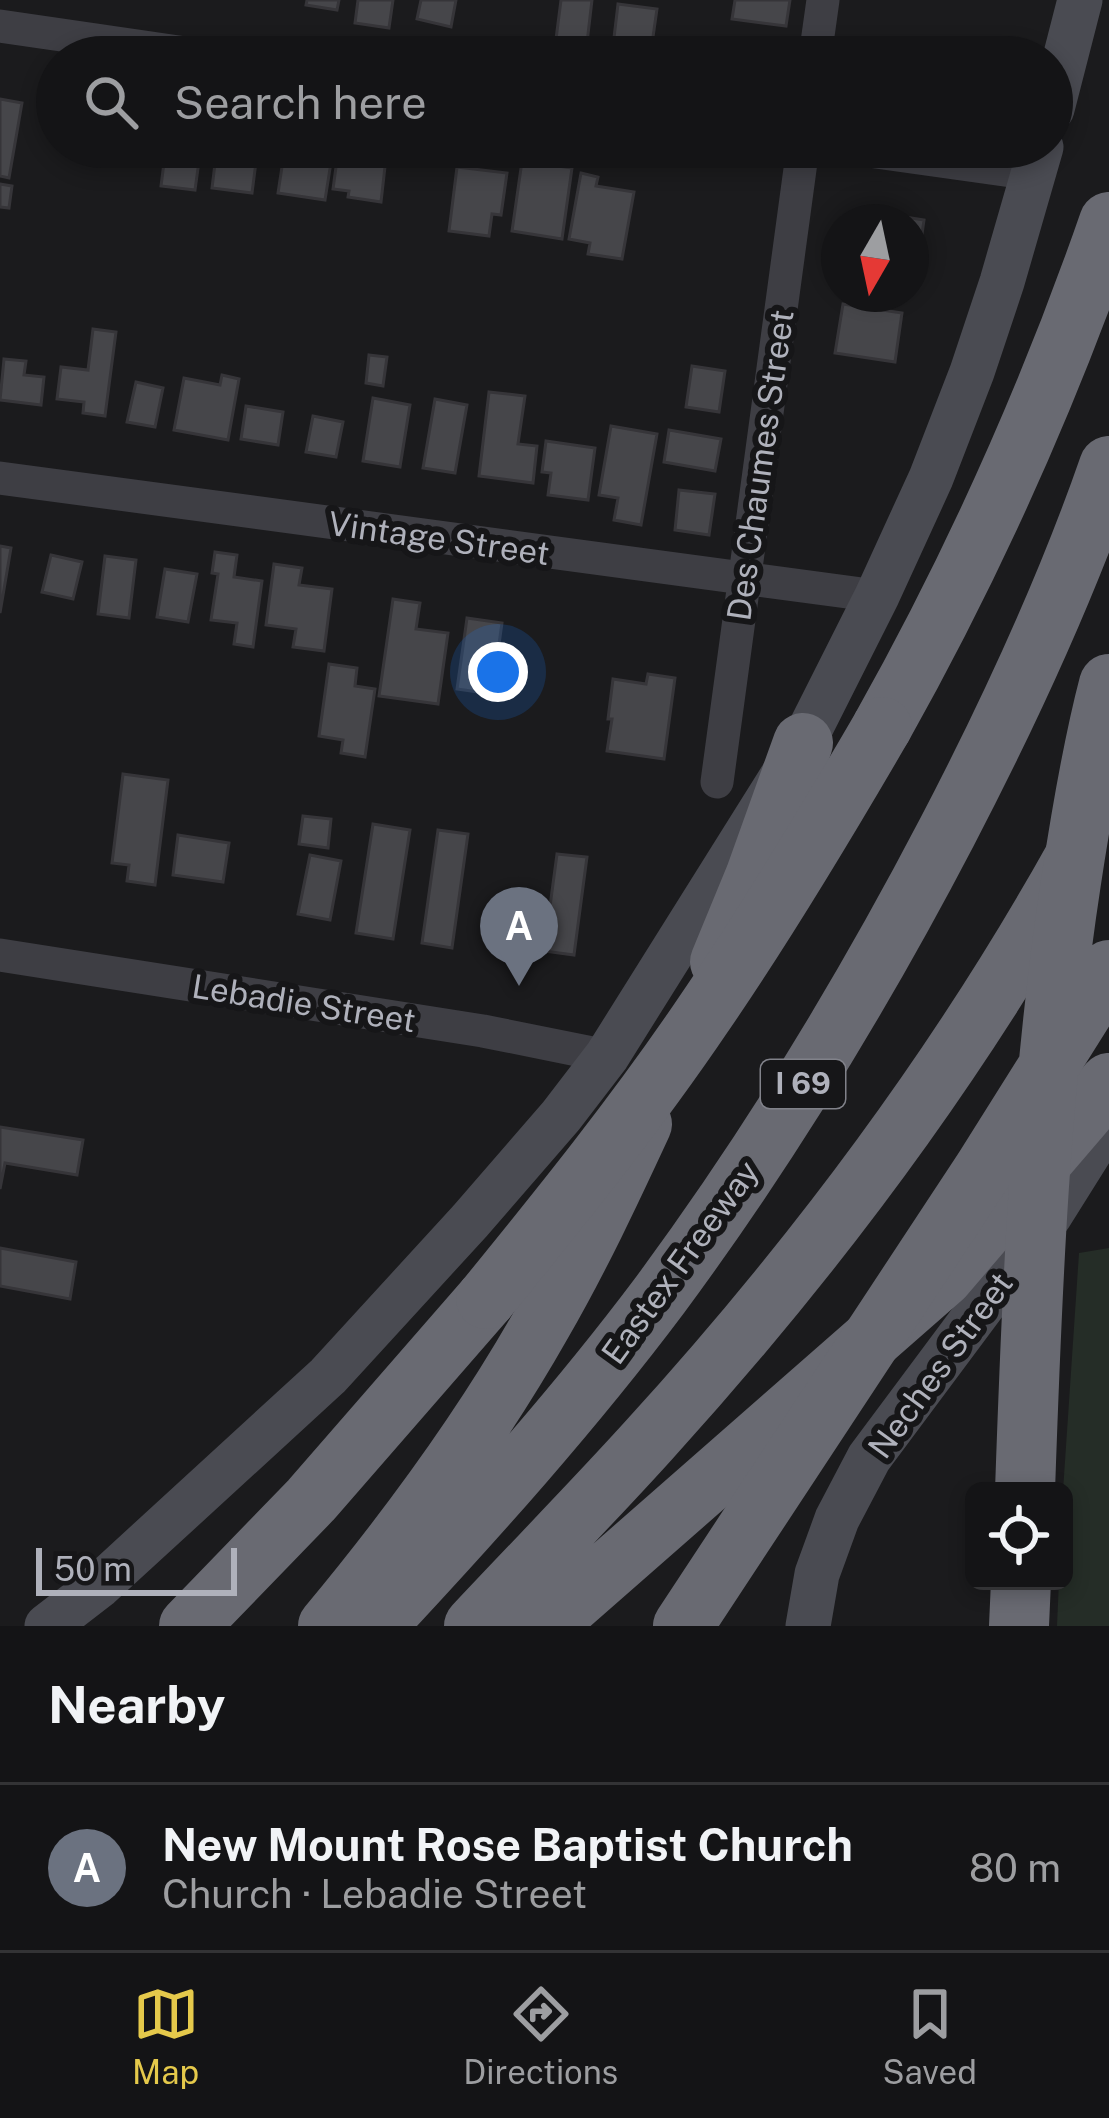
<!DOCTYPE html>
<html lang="en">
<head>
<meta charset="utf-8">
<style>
	body { margin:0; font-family:"Public Sans",sans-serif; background:#212123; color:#f1f3f6 }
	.controls { position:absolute; right:36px; bottom:36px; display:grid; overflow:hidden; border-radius:18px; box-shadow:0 6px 18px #0003 }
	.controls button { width:108px; height:108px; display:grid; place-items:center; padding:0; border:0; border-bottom:3px solid #333335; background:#141416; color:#f1f3f6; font:60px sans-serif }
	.compass { position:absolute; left:821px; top:204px; width:108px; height:108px; border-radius:50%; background:#141416; box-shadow:0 6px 18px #0003; rotate:189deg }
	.scale { position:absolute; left:36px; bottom:30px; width:201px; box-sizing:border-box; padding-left:12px; border:6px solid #afb1bb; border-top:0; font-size:33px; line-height:42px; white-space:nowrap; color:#afb1bb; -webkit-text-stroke:9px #161618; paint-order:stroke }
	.you { position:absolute; left:498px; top:672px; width:42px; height:42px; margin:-30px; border:9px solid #fff; border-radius:50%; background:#1a73e8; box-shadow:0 0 0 18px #1a73e833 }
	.badge { display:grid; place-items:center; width:78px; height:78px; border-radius:50%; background:#e5c94b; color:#fff; font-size:39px; font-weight:700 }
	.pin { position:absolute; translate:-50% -99px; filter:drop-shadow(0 3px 6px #0008) }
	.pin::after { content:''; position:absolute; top:63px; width:42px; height:36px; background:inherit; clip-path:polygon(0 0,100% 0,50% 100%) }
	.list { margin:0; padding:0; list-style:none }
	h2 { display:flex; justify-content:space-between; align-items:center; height:156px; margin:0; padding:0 48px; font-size:51px }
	h2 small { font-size:39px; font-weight:400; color:#9d9ea1 }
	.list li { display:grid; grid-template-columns:78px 1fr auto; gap:36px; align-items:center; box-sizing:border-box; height:168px; padding:0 48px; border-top:3px solid #333335 }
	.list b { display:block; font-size:45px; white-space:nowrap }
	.list p { margin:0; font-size:39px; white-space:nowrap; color:#9d9ea1 }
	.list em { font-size:39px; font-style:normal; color:#9d9ea1 }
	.icon { flex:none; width:66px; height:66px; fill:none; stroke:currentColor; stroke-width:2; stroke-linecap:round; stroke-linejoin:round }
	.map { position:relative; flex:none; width:1109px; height:1626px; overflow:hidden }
	.search { position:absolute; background:#141416; box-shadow:0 6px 18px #0003; left:36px; right:36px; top:36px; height:132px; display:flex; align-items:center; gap:30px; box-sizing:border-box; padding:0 42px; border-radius:66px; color:#9d9ea1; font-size:45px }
	.sheet { height:324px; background:#141416 }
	nav { display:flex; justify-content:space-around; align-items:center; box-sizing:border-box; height:168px; border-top:3px solid #333335; background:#141416; font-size:33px; color:#9d9ea1 }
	nav a { display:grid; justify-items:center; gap:6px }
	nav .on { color:#e5c94b }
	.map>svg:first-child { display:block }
</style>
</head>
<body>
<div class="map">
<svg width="1109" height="1626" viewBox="0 0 1109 1626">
	<rect width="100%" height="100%" fill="#1b1b1d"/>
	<path fill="#252d27" d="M1109,1248v378h-52l2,-45h5l-1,-90 16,-238z"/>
	<path fill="#46464a" stroke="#363539" stroke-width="3" d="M307,0h32l-2,10 -31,-5z
		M358,0h35l-4,28 -34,-5z
		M421,0h35l-5,27 -34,-8z
		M561,0h31l-5,43 -31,-4z
		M735,0h55l-4,26 -54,-7z
		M618,4l39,5 -6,42 -38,-5z
		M0,99l22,4 -13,75 -9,-2z
		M166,147h35l-6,43 -34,-4z
		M217,147h41l-6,46 -40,-5z
		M285,147l48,3 -8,50 -47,-7z
		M338,152l48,6 -5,44 -33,-5 1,-6 -16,-2z
		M522,161l50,7 -10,71 -50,-8z
		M457,167l50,6 -6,42 -9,-1 -3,22 -40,-5z
		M581,173l17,4 -2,9 38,6 -12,67 -34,-5 2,-11 -21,-4z
		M0,184l12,2 -3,22 -9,-1z
		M886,214l38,6 -6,43 -7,-1v-40h-27z
		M843,304l59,9 -7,49 -60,-9z
		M93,329l23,3 -11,84 -22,-3 1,-11 -27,-3 4,-32 27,3z
		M369,355l18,2 -4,29 -17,-3z
		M4,359l22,2 -2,14 20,2 -3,28 -41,-5z
		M692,366l33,5 -6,41 -33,-5z
		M222,375l17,4 -11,61 -54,-10 10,-52 36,7z
		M136,382l27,6 -8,39 -28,-5z
		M489,392l36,4 -7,48 19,2 -4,37 -54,-7z
		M373,398l37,7 -10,62 -37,-6z
		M435,399l32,6 -12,68 -32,-5z
		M246,406l37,6 -5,33 -37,-6z
		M313,416l30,6 -7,35 -30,-5z
		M611,426l46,8 -16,91 -27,-5 4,-22 -19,-3z
		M669,430l52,9 -6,32 -51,-9z
		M546,441l49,7 -7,52 -40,-5 3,-22 -9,-1z
		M679,490l36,4 -6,41 -34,-5z
		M0,546l11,2 -11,65z
		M215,552l22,3 -3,22 28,4 -9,66 -19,-3 3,-21 -26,-3 7,-46 -6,-1z
		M51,555l31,7 -9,37 -31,-7z
		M105,556l31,4 -7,58 -31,-4z
		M274,564l28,4 -3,17 33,4 -8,62 -31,-4 3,-18 -30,-4z
		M165,569l32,5 -9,48 -31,-5z
		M393,599l27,4 -4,26 32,4 -10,71 -59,-8z
		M467,618l35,5 -10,71 -35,-5z
		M329,664l28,4 -2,18 20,3 -10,68 -24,-4 2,-13 -24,-4z
		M648,674l27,4 -11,81 -57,-8 5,-32h-4l5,-40 33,5z
		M123,774l45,6 -13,105 -28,-4 2,-16 -17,-2z
		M303,816l28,3 -3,29 -29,-4z
		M373,824l37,6 -17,109 -37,-6z
		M438,830l30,4 -16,114 -30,-5z
		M178,835l51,8 -6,39 -50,-7z
		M557,854l30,3 -13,98 -30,-4z
		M310,855l31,6 -11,59 -32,-6z
		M0,1127l83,13 -6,35 -72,-12 -5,26z
		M0,1248l76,14 -6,37 -70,-13z"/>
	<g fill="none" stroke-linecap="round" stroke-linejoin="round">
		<path stroke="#3e3e44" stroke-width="33" d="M0,26l213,31
			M815,57l8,-57
			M840,147l193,27
			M0,478l877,118
			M717,782l86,-635
			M0,955l483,76 124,25"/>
		<path stroke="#4a4b52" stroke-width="45" d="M1052,109l28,-109
			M47,1626l52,-40 229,-210 142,-155 91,-105 46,-60 196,-313 74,-147 54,-118 41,-106 30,-90 39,-135
			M808,1626l9,-52 20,-55 32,-61 181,-243 59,-94"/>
		<path stroke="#696a72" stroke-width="60" d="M882,727c91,-162 166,-329 227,-505
			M720,962l35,-85 48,-134
			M189,1626l122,-126 175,-201
			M328,1626c79,-95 153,-195 214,-303 37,-64 69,-132 100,-199
			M376,1626c99,-106 197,-215 284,-331 108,-146 203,-302 287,-463 62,-119 118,-239 162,-366
			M474,1626c58,-62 118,-123 175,-186 162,-178 308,-372 425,-582
			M545,1626l398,-349 166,-194
			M1019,1626l2,-45"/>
		<path stroke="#696a72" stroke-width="60" d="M486,1299c75,-92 150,-185 217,-284 64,-93 122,-190 179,-288
			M1025,1491c7,-204 15,-407 46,-609 10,-66 21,-133 38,-198
			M683,1626l301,-457 125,-199"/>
	</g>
	<g text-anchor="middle" stroke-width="12" stroke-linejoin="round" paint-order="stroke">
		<rect fill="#161618" stroke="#81828a" stroke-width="3" x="761" y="1060" width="84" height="48" rx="9"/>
		<g font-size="30" font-weight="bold" fill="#afb1bb">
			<text x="803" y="1094">I 69</text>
		</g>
		<g font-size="33" fill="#afb1bb" stroke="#161618">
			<text transform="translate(760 465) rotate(-82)" y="12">Des Chaumes Street</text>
			<text transform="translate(439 538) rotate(8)" y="12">Vintage Street</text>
			<text transform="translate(304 1003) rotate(9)" y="12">Lebadie Street</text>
			<text transform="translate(680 1262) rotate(-54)" y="12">Eastex Freeway</text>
			<text transform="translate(940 1365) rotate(-54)" y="12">Neches Street</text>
		</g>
	</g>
</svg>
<div class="controls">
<button><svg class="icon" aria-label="locate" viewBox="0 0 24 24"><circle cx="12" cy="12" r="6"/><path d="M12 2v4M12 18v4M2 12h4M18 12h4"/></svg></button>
</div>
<svg class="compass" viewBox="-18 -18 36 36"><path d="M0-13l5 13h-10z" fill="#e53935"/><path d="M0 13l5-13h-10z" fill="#9d9ea1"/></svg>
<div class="scale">50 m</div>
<div class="you"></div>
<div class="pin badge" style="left:519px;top:986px;background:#6b7280">A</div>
<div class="search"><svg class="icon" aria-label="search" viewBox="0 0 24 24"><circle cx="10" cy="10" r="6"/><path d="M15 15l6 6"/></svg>Search here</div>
</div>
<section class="sheet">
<h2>Nearby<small></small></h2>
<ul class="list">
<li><span class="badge" style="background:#6b7280">A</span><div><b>New Mount Rose Baptist Church</b><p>Church · Lebadie Street</p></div><em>80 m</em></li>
</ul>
</section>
<nav>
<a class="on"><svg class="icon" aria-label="map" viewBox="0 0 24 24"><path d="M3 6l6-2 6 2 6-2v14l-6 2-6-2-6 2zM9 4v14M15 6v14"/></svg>Map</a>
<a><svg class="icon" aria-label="directions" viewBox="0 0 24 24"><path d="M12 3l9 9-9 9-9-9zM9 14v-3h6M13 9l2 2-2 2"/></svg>Directions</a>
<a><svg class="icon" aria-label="saved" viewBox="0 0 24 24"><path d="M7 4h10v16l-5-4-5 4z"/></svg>Saved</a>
</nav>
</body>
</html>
